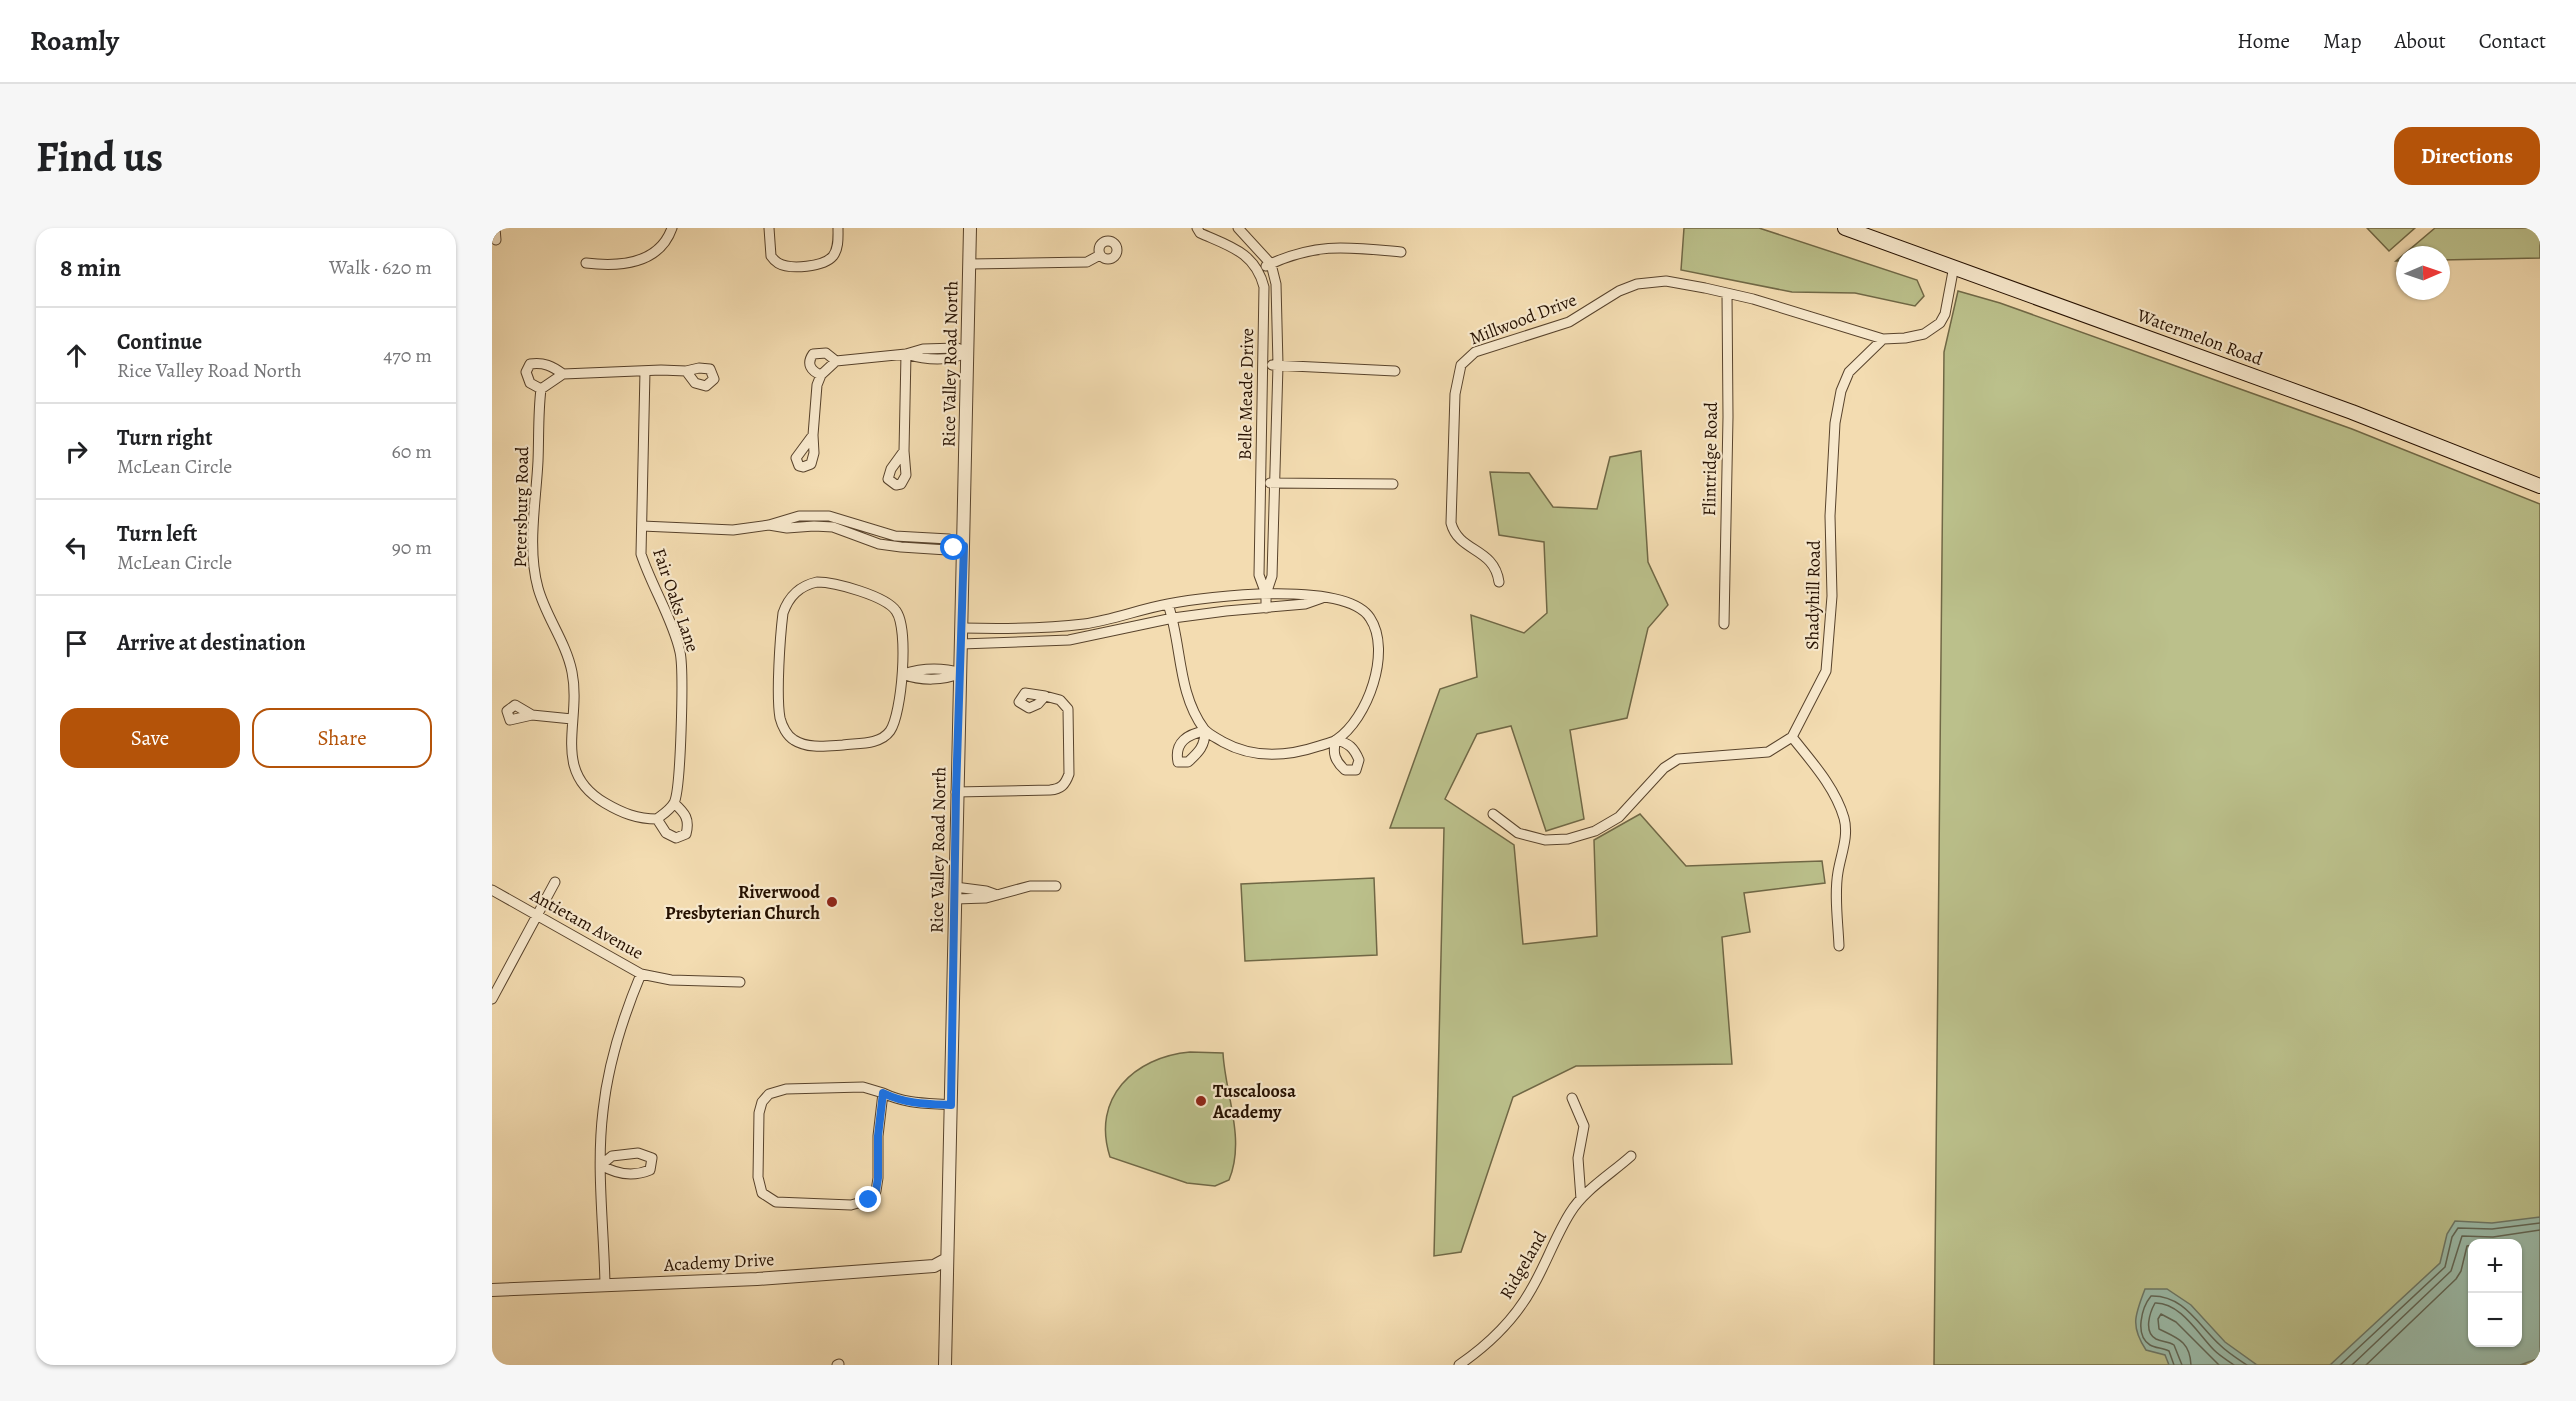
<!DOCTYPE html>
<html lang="en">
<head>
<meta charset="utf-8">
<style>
	body { margin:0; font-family:Alegreya,serif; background:#f6f6f6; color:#202124 }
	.controls { position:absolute; right:18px; bottom:18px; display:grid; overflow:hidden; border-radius:12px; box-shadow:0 2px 4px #0004 }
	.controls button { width:54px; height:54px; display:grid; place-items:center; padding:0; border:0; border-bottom:2px solid #e0e0e0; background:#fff; color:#202124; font:30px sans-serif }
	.compass { position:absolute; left:1904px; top:18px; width:54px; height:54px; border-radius:50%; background:#fff; box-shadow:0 2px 4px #0004; rotate:88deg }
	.stop { position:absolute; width:18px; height:18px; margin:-14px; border:4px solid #1a73e8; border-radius:50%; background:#fff }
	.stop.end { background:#1a73e8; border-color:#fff; box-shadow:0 2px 6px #0008 }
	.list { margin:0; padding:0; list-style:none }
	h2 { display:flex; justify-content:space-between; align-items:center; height:78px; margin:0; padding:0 24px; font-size:26px }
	h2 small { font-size:20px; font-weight:400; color:#757577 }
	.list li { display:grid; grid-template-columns:39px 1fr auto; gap:18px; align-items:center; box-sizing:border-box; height:96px; padding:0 24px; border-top:2px solid #e0e0e0 }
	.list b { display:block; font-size:22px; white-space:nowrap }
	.list p { margin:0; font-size:20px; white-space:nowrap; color:#757577 }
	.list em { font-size:20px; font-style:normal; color:#757577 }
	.actions { display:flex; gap:12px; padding:18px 24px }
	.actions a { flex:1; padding:14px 0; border:2px solid #b45309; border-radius:18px; text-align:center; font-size:21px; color:#b45309 }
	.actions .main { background:#b45309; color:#fff }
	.icon { flex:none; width:33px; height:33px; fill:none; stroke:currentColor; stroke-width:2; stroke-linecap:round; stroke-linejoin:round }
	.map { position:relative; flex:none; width:2048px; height:1137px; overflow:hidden; border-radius:18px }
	header { display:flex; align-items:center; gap:36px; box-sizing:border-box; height:84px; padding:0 30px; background:#fff; border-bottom:2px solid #e0e0e0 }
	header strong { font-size:28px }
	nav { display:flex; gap:33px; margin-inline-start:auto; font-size:21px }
	.intro { display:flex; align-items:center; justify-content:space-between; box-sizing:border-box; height:144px; padding:0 36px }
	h1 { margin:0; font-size:42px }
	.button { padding:15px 27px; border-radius:18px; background:#b45309; color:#fff; font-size:21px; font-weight:700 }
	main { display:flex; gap:36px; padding:0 36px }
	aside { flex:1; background:#fff; border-radius:18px; box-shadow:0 2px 4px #0004 }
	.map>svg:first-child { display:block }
</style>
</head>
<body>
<header>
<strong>Roamly</strong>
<nav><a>Home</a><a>Map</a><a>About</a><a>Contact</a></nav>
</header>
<div class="intro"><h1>Find us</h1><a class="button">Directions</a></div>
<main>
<aside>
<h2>8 min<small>Walk · 620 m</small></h2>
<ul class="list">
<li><svg class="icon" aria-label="ahead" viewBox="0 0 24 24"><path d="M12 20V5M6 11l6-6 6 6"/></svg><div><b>Continue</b><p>Rice Valley Road North</p></div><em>470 m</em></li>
<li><svg class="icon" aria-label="right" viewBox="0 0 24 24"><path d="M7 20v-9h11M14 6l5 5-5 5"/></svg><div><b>Turn right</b><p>McLean Circle</p></div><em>60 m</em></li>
<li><svg class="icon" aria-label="left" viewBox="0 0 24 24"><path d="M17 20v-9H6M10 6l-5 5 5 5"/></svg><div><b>Turn left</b><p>McLean Circle</p></div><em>90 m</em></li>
<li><svg class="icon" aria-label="arrive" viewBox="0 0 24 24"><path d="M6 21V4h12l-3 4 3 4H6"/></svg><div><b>Arrive at destination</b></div></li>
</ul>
<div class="actions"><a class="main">Save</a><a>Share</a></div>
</aside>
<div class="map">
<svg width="2048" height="1137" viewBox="0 0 2048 1137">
	<rect width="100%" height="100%" fill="#f3dcb1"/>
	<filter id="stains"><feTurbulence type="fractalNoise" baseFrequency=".00333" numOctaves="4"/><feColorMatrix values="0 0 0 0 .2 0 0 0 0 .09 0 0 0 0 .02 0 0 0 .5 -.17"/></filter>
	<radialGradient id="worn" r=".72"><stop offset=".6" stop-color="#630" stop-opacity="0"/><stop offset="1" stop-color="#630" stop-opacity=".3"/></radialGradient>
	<path fill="#bbc08b" stroke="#706846" stroke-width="1.5" fill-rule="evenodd" d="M1192,0h75l158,52 7,16 -9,10 -60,-13 -63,-1 -111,-22z
		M1875,0h48l-26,23z
		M1943,0h105v30l-99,2v-5h-36v6h-9z
		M1466,63l42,12 352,126 188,75v861h-606l10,-1013zM1980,1016h46v98h-46z
		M1149,223l7,111 20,43 -20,23 -21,90 -57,12 14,89 -38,12 -35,-105 -34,8 -32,65 69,46 9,99 74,-8 -3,-96 46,-26 46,52 136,-5 3,22 -81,10 6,39 -28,5 10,127 -156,2 -63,31 -52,155 -27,4 10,-428h-54l50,-139 37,-12 -6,-62 53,18 23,-20 -3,-71 -45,-7 -9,-63 39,1 24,34 44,2 13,-52z
		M882,650l3,77 -132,6 -4,-77z
		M698,824l33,1c2,41 23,86 6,127l-14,6 -28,-3 -77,-26c-19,-59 24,-100 80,-105z"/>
	<path fill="#9bbcaa" stroke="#6c7766" stroke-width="1.5" fill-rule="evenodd" d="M2048,989v141l-20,7h-190l110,-102 7,-29 8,-13 37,2zM1980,1016h46v98h-46z
		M1653,1061h22l24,16 34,37 32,23h-88l-4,-10 -19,-5c-16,-24 -11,-35 -1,-61z"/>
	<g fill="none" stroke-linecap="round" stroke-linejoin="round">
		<path stroke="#606655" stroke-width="1.5" d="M1682,1137l-5,-14c-6,-3 -14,-3 -19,-6 -16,-10 -8,-38 1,-49 33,-1 47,29 69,49 8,8 18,14 27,20
			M1690,1137l-8,-20c-6,-4 -12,-3 -18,-6 -13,-7 -6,-27 -1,-36 25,-1 44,32 59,47 6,6 13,10 20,15
			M1699,1137c-1,-24 -14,-27 -32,-36l-1,-10 3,-5 15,8 43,43
			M1848,1137l105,-98 7,-30 6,-9 34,1 48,-6
			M1860,1137l99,-94 11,-35 31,1 47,-7
			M1874,1137l90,-86 5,-8 6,-25 5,-1"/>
		<defs>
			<path id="minor" d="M3,0l1,12
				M277,0l2,28c2,3 4,5 7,7 12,7 46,4 55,-7 6,-8 5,-19 5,-28
				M705,0l3,5c29,13 55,19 64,54l-5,288 7,19v14
				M746,0l33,36 5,20 2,81 -6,211 -6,18
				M607 22a9 9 0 1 1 18 0a9 9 0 1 1-18 0Z
				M94,35c33,4 73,2 86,-35
				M478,36l117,-2 13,-7
				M774,38c50,-24 82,-19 135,-14
				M414,126c20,6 43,8 62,-2
				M780,137l123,6
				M207,140l11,1 4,10 -8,7 -11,-3 -9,-12z
				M329,147c-10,-4 -15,-11 -8,-21l13,-1 10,8
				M49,161c-3,24 -2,48 -3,72 -2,41 -11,87 0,127 8,29 28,54 34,84 10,50 -22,99 33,131 17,10 32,16 52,16 5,-4 13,-9 17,-16 7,-13 10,-133 6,-151 -7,-32 -28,-65 -39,-98l4,-183
				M49,161l-11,-6 -4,-11 4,-8c14,-2 22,2 33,10l98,-4 25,1
				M49,161l22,-15
				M321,207l4,-50 4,-10 15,-14 70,-7 17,-5 34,-1 11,4
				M321,207l1,18 -3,11 -8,3 -4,-1 -3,-8z
				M412,223l2,-97
				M412,223l2,24 -5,9 -5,1 -8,-6 3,-10z
				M778,255l123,1
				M277,297l18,3 27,-2 19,1 46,17 22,3 46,3 17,-4
				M150,298l91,4 36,-5 30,-9h30l66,20 54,3 15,7
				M325,354c18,0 69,14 79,29 13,18 6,103 -6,120 -10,14 -32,12 -47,14 -16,1 -35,4 -49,-5 -7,-4 -12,-14 -14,-22 -4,-23 0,-81 3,-105 6,-17 16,-27 34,-31z
				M1007,354c-5,-35 -40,-29 -48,-59l4,-129 6,-29 14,-13 94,-30 50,-31 18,-7 29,-3 39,7 48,11 130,40 22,-1 19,-4 16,-11 5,-9 9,-48
				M1232,396l4,-207 -1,-123
				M470,400c40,1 82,1 122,-4 29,-4 56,-15 84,-20 40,-8 178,-24 202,14 22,33 -2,101 -34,122 -5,3 -11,4 -17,6 -33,11 -65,13 -96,-4 -6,-4 -14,-7 -19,-13 -27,-37 -22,-84 -36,-125
				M469,416l108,-4 104,-22 53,-7 79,-7 17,-6
				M411,446c18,7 40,7 58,-1
				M411,446c19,-6 38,-7 58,-1
				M533,465l20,3 -7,8 -9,4 -10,-6z
				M23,477l17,10 -22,5 -3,-9z
				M40,487l40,4
				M713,503c0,15 -6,21 -17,31h-10c-4,-20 10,-28 27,-31z
				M1300,509c19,24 43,50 52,81 5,18 -3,36 -6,54 -4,23 0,50 1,74
				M844,512c13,3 18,8 23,20l-3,10h-11c-10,-9 -13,-17 -9,-30z
				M464,564l94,-2c11,-1 15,-5 19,-16l-1,-65 -8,-9 -15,-4
				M1001,586l25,19 27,7 23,-1 27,-8 24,-14 45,-49 14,-9 90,-7 24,-15 34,-66 6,-75 -2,-80 5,-93 6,-32 8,-19 34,-33
				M165,591l9,14 10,5 10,-4c4,-15 -1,-21 -12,-31
				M463,659l31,4 11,4
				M0,662l149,84 30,6 69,2
				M463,671l31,-1 44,-12h26
				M0,771l63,-117
				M371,859l20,6 -5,43v42l-2,13 -7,9 -18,5 -75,-3 -14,-9 -4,-16 1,-64 3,-11 7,-8 17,-5z
				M391,865c23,11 43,10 68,12
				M1080,870l12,28 -6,32 3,41
				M146,925l14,5 -2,12c-17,7 -34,4 -49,-5l11,-9z
				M113,1057c-1,-58 -9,-117 -2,-174 5,-47 20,-94 38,-137
				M345,1137l2,-1
				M967,1137c29,-20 56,-46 73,-77 14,-24 23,-51 38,-75 14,-23 41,-39 61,-57"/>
			<path id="tertiary" d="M0,1062l265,-11 177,-13 13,-7
				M453,1137l25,-1137"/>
			<path id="secondary" d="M1353,0l507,184 188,74"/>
		</defs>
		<use href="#minor" stroke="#58432c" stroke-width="11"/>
		<use href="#tertiary" stroke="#58432c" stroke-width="14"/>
		<use href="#secondary" stroke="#251000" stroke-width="16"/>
		<use href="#minor" stroke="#f7e8cc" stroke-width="9"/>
		<use href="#tertiary" stroke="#f7e8cc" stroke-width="12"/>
		<use href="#secondary" stroke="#f7e8cc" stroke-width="14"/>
	</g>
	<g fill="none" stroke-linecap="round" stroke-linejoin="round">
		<path stroke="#1a73e8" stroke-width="8" d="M377,972l7,-9 2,-13v-42l5,-43c23,11 43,11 68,12l5,-313 8,-246 -10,2"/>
	</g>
	<g fill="#8f2418" stroke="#f7e8cc" stroke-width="2">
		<circle cx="340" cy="674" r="6"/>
		<circle cx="709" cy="873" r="6"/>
	</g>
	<g text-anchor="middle" stroke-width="4.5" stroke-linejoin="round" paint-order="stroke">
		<g font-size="18" fill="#251000" stroke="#f7e8cc">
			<text transform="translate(1031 91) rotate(-21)" y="6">Millwood Drive</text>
			<text transform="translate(1708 109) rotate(20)" y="6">Watermelon Road</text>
			<text transform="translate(458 136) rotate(-89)" y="6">Rice Valley Road North</text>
			<text transform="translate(754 166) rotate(-89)" y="6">Belle Meade Drive</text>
			<text transform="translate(1218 231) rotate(-89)" y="6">Flintridge Road</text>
			<text transform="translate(29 279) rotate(-89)" y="6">Petersburg Road</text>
			<text transform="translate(1321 367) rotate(-89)" y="6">Shadyhill Road</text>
			<text transform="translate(184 372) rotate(71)" y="6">Fair Oaks Lane</text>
			<text transform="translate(446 622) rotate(-89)" y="6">Rice Valley Road North</text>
			<text transform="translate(95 696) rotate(29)" y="6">Antietam Avenue</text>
			<text transform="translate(227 1034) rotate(-3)" y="6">Academy Drive</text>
			<text transform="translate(1031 1037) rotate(-60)" y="6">Ridgeland</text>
		</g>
		<g font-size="18" font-weight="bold" fill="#251000" stroke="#f7e8cc" text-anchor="end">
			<text x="328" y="670">Riverwood<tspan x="328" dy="21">Presbyterian Church</tspan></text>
			<text x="721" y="869" text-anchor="start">Tuscaloosa<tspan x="721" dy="21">Academy</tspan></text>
		</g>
	</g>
	<rect width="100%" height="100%" filter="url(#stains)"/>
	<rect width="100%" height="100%" fill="url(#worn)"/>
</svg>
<div class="controls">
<button>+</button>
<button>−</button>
</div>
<svg class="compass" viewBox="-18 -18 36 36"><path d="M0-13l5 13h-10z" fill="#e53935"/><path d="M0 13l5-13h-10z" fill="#757577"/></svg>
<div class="stop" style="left:462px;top:320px"></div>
<div class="stop end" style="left:377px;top:972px"></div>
</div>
</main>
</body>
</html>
